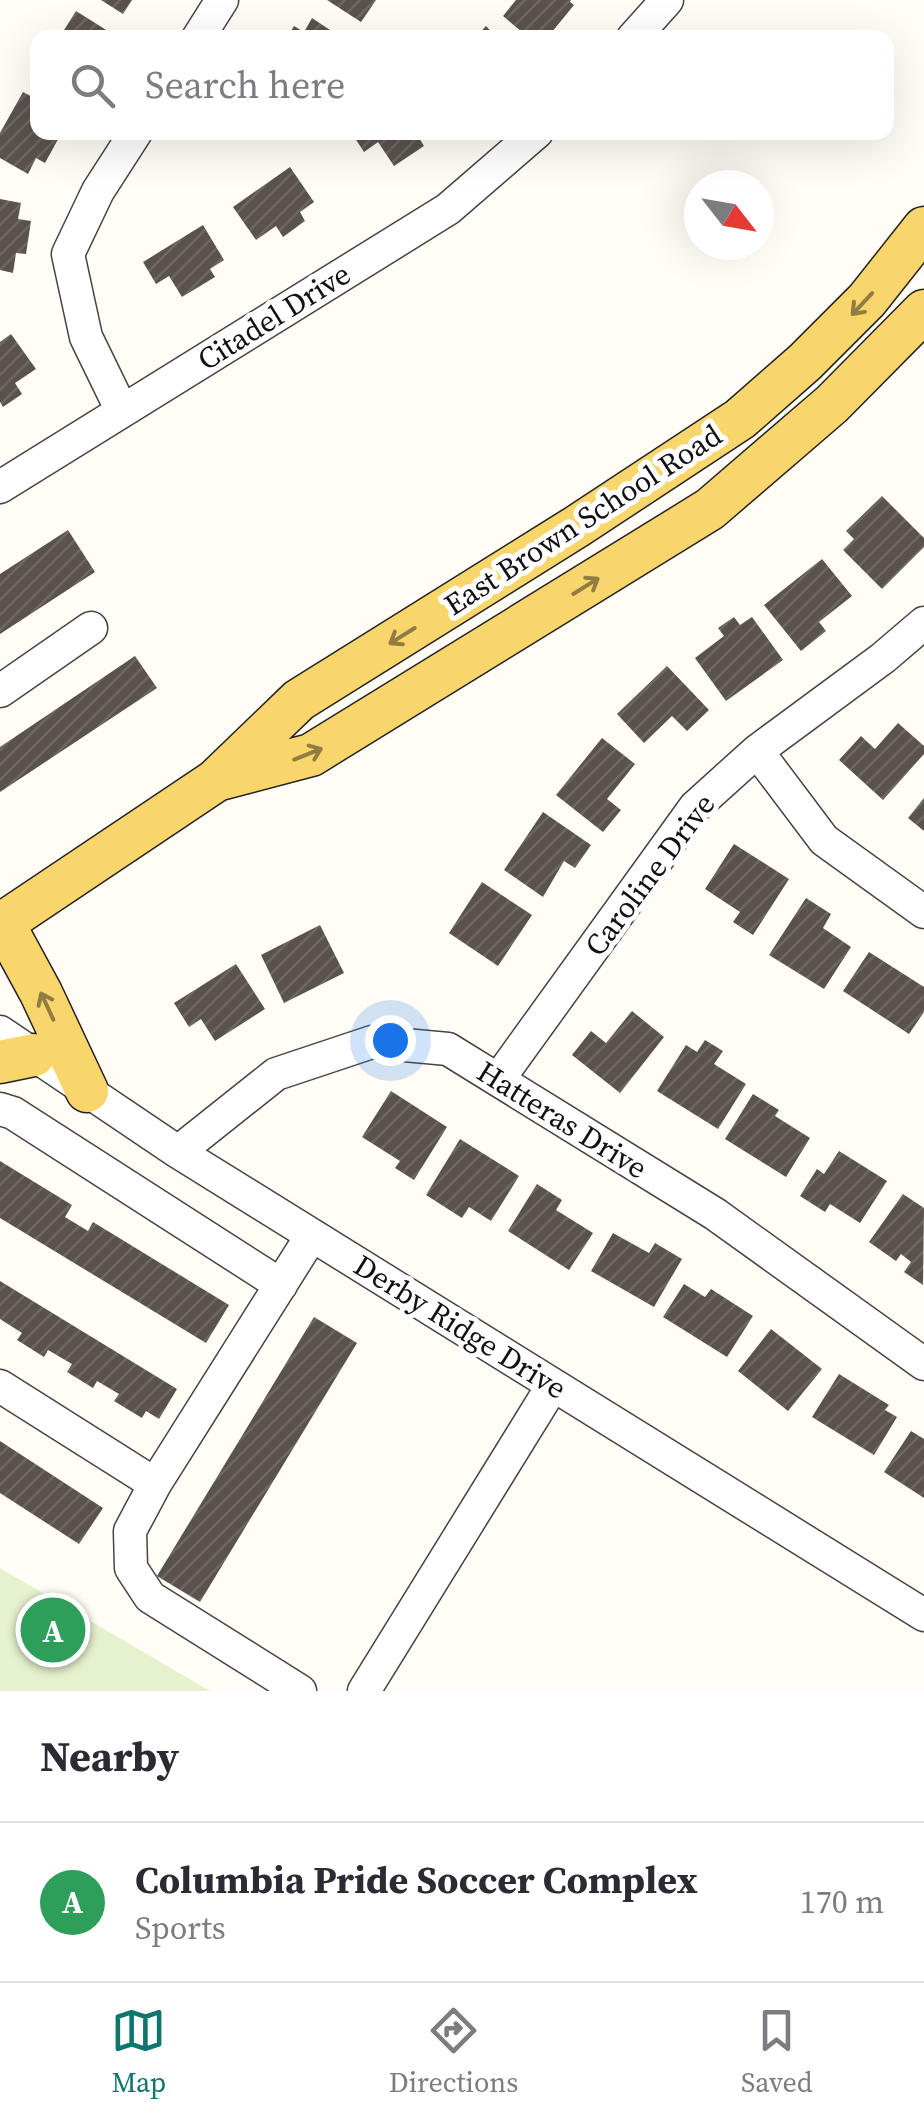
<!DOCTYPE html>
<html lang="en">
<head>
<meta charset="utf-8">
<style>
	body { margin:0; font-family:"Source Serif 4",serif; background:#f7f7f7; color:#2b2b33 }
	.compass { position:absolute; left:684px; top:170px; width:90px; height:90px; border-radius:50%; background:#fff; box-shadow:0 10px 40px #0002; rotate:121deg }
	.you { position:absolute; left:390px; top:1040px; width:35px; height:35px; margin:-25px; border:8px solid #fff; border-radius:50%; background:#1a73e8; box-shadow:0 0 0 15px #1a73e833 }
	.badge { display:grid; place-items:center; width:65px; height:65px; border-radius:50%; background:#0f766e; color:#fff; font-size:32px; font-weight:700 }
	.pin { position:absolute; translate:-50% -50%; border:5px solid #fff; box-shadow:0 2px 10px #0006 }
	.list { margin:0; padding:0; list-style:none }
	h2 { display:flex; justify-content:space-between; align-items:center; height:130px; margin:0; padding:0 40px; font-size:42px }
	h2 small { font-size:32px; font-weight:400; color:#7c7c81 }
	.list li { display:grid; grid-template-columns:65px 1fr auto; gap:30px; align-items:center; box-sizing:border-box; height:160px; padding:0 40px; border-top:2px solid #e1e1e2 }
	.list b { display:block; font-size:38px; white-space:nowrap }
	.list p { margin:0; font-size:32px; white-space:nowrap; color:#7c7c81 }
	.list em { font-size:32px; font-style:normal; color:#7c7c81 }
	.icon { flex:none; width:55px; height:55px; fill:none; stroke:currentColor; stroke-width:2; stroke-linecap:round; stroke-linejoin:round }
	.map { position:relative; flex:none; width:924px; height:1691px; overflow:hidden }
	.search { position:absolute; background:#fff; box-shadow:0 10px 40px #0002; left:30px; right:30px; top:30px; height:110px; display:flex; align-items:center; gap:25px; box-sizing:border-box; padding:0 35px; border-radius:20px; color:#7c7c81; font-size:38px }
	.sheet { height:290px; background:#fff }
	nav { display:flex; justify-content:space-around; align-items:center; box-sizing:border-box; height:140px; border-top:2px solid #e1e1e2; background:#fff; font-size:28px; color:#7c7c81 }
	nav a { display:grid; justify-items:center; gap:5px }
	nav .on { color:#0f766e }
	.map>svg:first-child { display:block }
</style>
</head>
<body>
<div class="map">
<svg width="924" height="1691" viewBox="0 0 924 1691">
	<defs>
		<pattern id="building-hatch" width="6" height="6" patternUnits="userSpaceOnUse" patternTransform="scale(2.5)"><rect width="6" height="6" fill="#5a524d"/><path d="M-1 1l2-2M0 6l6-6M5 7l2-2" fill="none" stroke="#6d6662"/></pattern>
	</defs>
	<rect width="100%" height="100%" fill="#fffdf5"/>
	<path fill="#e6f2cf" d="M0,1568l210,123h-210z"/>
	<path fill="url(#building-hatch)" d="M101,0h31l-9,14z
		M327,0h49l-15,22z
		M516,0h55l-1,2 4,3 -27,33h-18l-26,-22z
		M76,11l35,22 -3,5h-49z
		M312,18l30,20h-55l7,-12 10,6z
		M486,26l11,12h-22z
		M23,92l15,8v32h24l-17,31 -9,-5 -8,16 -28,-16v-25z
		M351,132h72l-5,4 6,10 -30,20 -16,-24 -14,10z
		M290,167l24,35 -14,10 5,9 -22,16 -7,-11 -20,14 -23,-33z
		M0,199l21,4 -3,16 13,2 -5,33 -10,-1 -3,20 -13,-3z
		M203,225l21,35 -14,9 5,8 -33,20 -13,-21 -13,8 -13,-22z
		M11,334l25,35 -21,14 7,11 -19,13 -3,-5v-60z
		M882,496l42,42v9l-42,42 -39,-39 11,-11 -8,-8z
		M68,530l27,42 -95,62v-60z
		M822,559l30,37 -33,26 7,9 -25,20 -37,-46z
		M734,617l6,8 12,-8 31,43 -57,41 -31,-43 29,-22 -6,-8z
		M135,656l22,32 -157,104v-45z
		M667,666l42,44 -22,21 -15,-15 -28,27 -27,-29z
		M898,723l26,23v8l-41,46 -44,-40 22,-24 14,13z
		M602,738l33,26 -28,35 14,11 -18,22 -47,-37z
		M924,798v33l-16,-13z
		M543,812l48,33 -16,23 -11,-7 -21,36 -39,-27z
		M734,844l55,35 -36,56 -20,-13 7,-10 -35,-23z
		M482,882l50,33 -34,51 -49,-33z
		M806,898l25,16 -8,14 28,19 -27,42 -55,-34z
		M320,925l24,48 -60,30 -23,-48z
		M869,952l55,35v25l-15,22 -66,-43z
		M236,964l29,45 -50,32 -14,-22 -12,8 -15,-24z
		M632,1011l32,26 -44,56 -48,-38 19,-24 15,12z
		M705,1040l18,11 -9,13 32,20 -28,45 -61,-38 29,-46 11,7z
		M391,1091l56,36 -33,53 -19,-12 5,-7 -38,-24z
		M753,1094l26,16 -4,6 35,22 -24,39 -61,-38z
		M460,1139l59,37 -28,45 -22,-14 -7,11 -36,-23z
		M839,1151l48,30 -27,42 -30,-19 -5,8 -25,-16 17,-27 7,5z
		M0,1161l72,44 -7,12 23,14 5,-9 136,83 -23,38 -206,-125z
		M537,1184l25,16 -6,10 37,23 -24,37 -61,-39z
		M903,1194l21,14 -1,77 -19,-13 7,-10 -10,-8 -5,7 -27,-19z
		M613,1233l36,20 6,-10 27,16 -28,48 -63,-36z
		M0,1281l177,108 -18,30 -13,-8 -4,7 -28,-17 5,-7 -22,-13 -4,7 -26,-16 5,-8 -24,-14 -4,7 -27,-17 5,-7 -22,-14z
		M684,1284l21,13 6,-8 42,27 -26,41 -64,-40z
		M314,1317l43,26 -157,259 -43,-26z
		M771,1329l51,40 -34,42 -50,-40z
		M839,1374l50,31 -4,5 12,7 -23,38 -62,-38z
		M911,1431l13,8v59l-40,-26z
		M0,1441l103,67 -24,36 -79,-51z"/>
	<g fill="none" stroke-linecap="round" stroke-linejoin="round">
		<defs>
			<path id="minor" d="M198,38l24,-38
				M633,38l34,-38
				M122,411l-36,-74 -18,-83 30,-63 38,-59
				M0,487l448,-278 89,-77
				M0,691l91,-63
				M757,751l67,89 100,72
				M0,1032l178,120 746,463
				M498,1080l197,-273 62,-56 126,-93 41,-35
				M0,1109l13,4 268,172
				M178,1152l98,-78 96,-32 76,7 267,165 209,150
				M0,1386l155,98
				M300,1691l-150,-94 -19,-29 -1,-37 25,-47 157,-249
				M364,1691l189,-306"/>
			<path id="major" d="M220,779l91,-24 399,-246 122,-105 92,-93
				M3,923l38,70 46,98
				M0,925l215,-144 84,-81 277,-173 164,-108 65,-57 62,-62 57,-72
				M0,1062l34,-7"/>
		</defs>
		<use href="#minor" stroke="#444" stroke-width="35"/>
		<use href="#major" stroke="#222" stroke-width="45"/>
		<use href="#minor" stroke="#fff" stroke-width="32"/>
		<use href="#major" stroke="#f9d66b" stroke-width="42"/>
	</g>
	<defs><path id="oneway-shaft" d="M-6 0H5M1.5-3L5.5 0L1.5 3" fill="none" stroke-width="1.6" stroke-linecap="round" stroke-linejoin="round" transform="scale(2.5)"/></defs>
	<g stroke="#917d42">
		<use href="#oneway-shaft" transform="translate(862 304) rotate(133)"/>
		<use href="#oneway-shaft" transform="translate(586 586) rotate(-32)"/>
		<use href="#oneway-shaft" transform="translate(402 636) rotate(148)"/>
		<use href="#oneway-shaft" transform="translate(308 754) rotate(-22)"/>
		<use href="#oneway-shaft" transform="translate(47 1006) rotate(-115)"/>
	</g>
	<g text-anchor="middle" stroke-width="10" stroke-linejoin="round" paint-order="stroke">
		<g font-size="30" fill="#111" stroke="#fff">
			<text transform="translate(274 317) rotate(-32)" y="10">Citadel Drive</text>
			<text transform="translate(583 520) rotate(-33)" y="10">East Brown School Road</text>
			<text transform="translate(650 875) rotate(-53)" y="10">Caroline Drive</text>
			<text transform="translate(562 1120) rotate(32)" y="10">Hatteras Drive</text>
			<text transform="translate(460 1327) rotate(32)" y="10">Derby Ridge Drive</text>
		</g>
	</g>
</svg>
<svg class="compass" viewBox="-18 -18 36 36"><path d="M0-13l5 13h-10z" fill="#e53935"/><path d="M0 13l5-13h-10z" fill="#7c7c81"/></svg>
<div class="you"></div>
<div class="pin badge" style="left:53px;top:1630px;background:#2e9e5b">A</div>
<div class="search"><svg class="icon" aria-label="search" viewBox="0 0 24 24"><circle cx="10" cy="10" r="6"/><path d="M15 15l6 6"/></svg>Search here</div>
</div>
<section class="sheet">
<h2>Nearby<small></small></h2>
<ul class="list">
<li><span class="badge" style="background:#2e9e5b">A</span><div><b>Columbia Pride Soccer Complex</b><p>Sports</p></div><em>170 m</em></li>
</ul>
</section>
<nav>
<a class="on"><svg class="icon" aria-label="map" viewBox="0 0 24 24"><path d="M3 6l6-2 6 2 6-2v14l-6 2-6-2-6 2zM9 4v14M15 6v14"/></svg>Map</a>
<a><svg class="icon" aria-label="directions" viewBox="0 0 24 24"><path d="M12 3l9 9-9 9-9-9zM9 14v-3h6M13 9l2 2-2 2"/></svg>Directions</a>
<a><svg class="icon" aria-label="saved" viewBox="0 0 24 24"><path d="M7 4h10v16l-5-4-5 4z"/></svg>Saved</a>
</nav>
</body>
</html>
